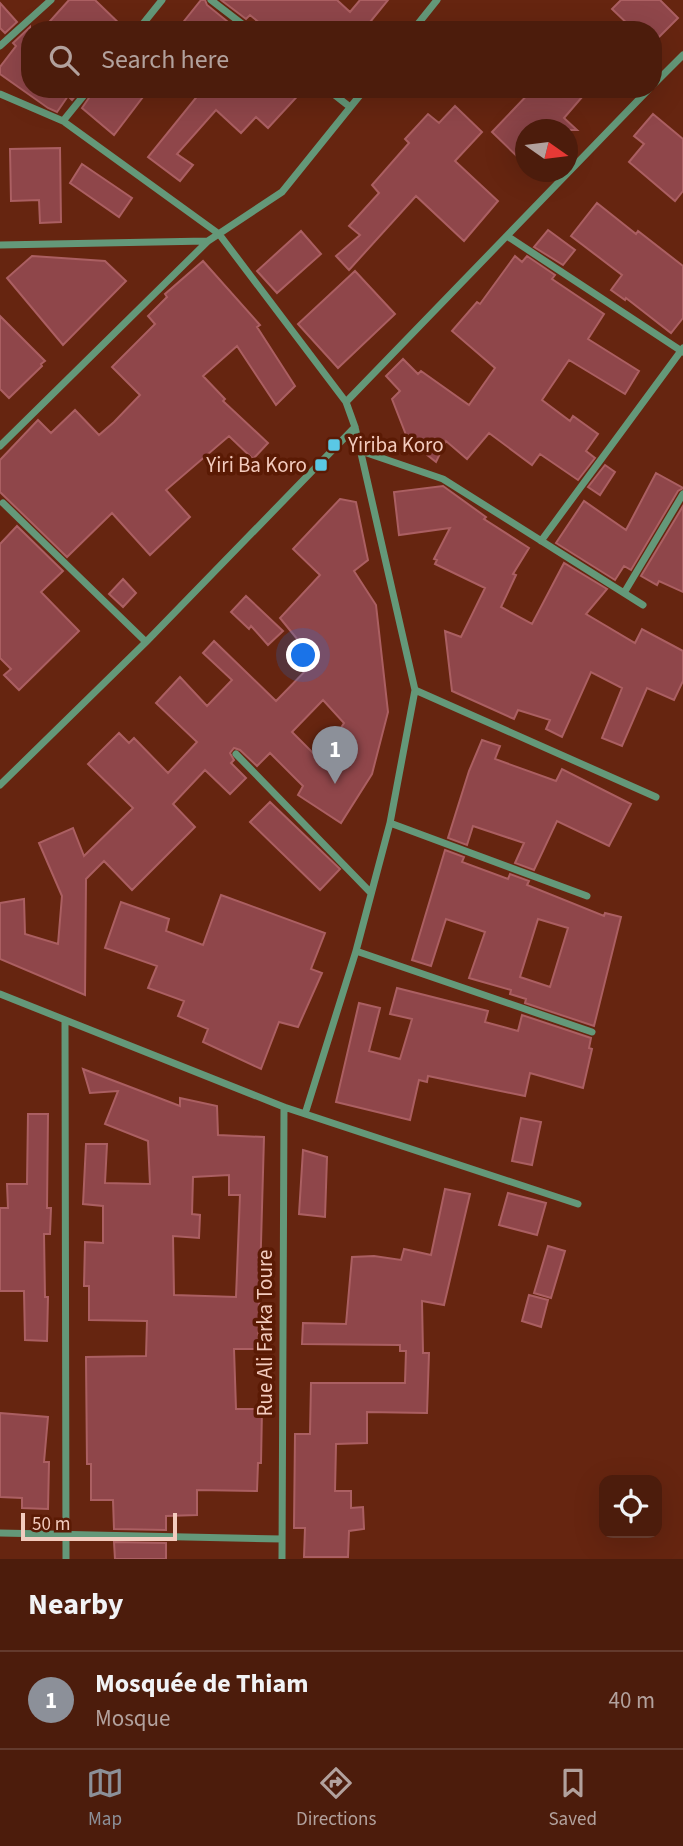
<!DOCTYPE html>
<html lang="en">
<head>
<meta charset="utf-8">
<style>
	body { margin:0; font-family:"Source Sans 3",sans-serif; background:#532515; color:#f1f3f6 }
	.controls { position:absolute; right:21px; bottom:21px; display:grid; overflow:hidden; border-radius:14px; box-shadow:0 7px 28px #0002 }
	.controls button { width:63px; height:63px; display:grid; place-items:center; padding:0; border:0; border-bottom:2px solid #633a2d; background:#4c1c0c; color:#f1f3f6; font:35px sans-serif }
	.compass { position:absolute; left:515px; top:119px; width:63px; height:63px; border-radius:50%; background:#4c1c0c; box-shadow:0 7px 28px #0002; rotate:104deg }
	.scale { position:absolute; left:21px; bottom:18px; width:156px; box-sizing:border-box; padding-left:7px; border:4px solid #f3cbbe; border-top:0; font-size:19px; line-height:24px; white-space:nowrap; color:#f3cbbe; -webkit-text-stroke:5px #5a1a04; paint-order:stroke }
	.you { position:absolute; left:304px; top:656px; width:24px; height:24px; margin:-18px; border:5px solid #fff; border-radius:50%; background:#1a73e8; box-shadow:0 0 0 10px #1a73e833 }
	.badge { display:grid; place-items:center; width:46px; height:46px; border-radius:50%; background:#8c9099; color:#fff; font-size:23px; font-weight:700 }
	.pin { position:absolute; translate:-50% -58px; filter:drop-shadow(0 2px 4px #0008) }
	.pin::after { content:''; position:absolute; top:37px; width:24px; height:21px; background:inherit; clip-path:polygon(0 0,100% 0,50% 100%) }
	.list { margin:0; padding:0; list-style:none }
	h2 { display:flex; justify-content:space-between; align-items:center; height:91px; margin:0; padding:0 28px; font-size:30px }
	h2 small { font-size:23px; font-weight:400; color:#b2a19d }
	.list li { display:grid; grid-template-columns:46px 1fr auto; gap:21px; align-items:center; box-sizing:border-box; height:98px; padding:0 28px; border-top:2px solid #633a2d }
	.list b { display:block; font-size:26px; white-space:nowrap }
	.list p { margin:0; font-size:23px; white-space:nowrap; color:#b2a19d }
	.list em { font-size:23px; font-style:normal; color:#b2a19d }
	.icon { flex:none; width:38px; height:38px; fill:none; stroke:currentColor; stroke-width:2; stroke-linecap:round; stroke-linejoin:round }
	.map { position:relative; flex:none; width:683px; height:1559px; overflow:hidden }
	.search { position:absolute; background:#4c1c0c; box-shadow:0 7px 28px #0002; left:21px; right:21px; top:21px; height:77px; display:flex; align-items:center; gap:18px; box-sizing:border-box; padding:0 24px; border-radius:28px; color:#b2a19d; font-size:26px }
	.sheet { height:189px; background:#4c1c0c }
	nav { display:flex; justify-content:space-around; align-items:center; box-sizing:border-box; height:98px; border-top:2px solid #633a2d; background:#4c1c0c; font-size:19px; color:#b2a19d }
	nav a { display:grid; justify-items:center; gap:4px }
	nav .on { color:#8c9099 }
	.map>svg:first-child { display:block }
</style>
</head>
<body>
<div class="map">
<svg width="683" height="1559" viewBox="0 0 683 1559">
	<rect width="100%" height="100%" fill="#662510"/>
	<path fill="#8f464a" stroke="#ab5f62" stroke-width="2" fill-rule="evenodd" d="M69,0h26l31,30h-84z
		M201,0h4l2,5 31,25h-61z
		M221,0h116l13,12 10,-12h28l-22,27 3,3h-101l-18,-15 -4,4z
		M621,0h39l18,18 -25,25v-13h-19l-22,-21z
		M0,3l17,19 -12,11 -5,-5z
		M30,27v62h51l-9,11 -4,-4 -11,16 -9,-4 -48,-34v-7l16,-21 -3,-3z
		M95,89h54l-35,46 -32,-27z
		M203,89h101l-36,39 -12,-11 -15,16 -25,-23 -39,44 16,11 -13,16 -32,-24z
		M533,89h56l-25,29 13,12h-51v35l-34,-33z
		M455,106l27,26 -27,29 43,40 -34,40 -48,-45 -67,74 -13,-14 24,-21 -11,-9 30,-33 -7,-8 37,-42 -4,-4 23,-25 11,9z
		M653,114l30,25v52l-8,10 -46,-39 15,-18 -10,-8z
		M60,148l1,74 -21,1 -1,-23 -28,1 -1,-52z
		M82,164l50,34 -13,19 -49,-34z
		M597,203l39,31 2,-3 45,35v52l-12,15 -45,-35 -1,2 -14,-10 11,-15 -51,-39z
		M548,230l27,20 -12,15 -29,-18z
		M301,231l20,23 -44,39 -20,-22z
		M32,256l73,5 21,20 -63,64 -56,-67z
		M515,256l7,6 5,-6 28,19 -3,4 52,35 -16,25 51,32 -14,23 -56,-34 -27,40 28,21 3,-5 25,18 -12,17 9,7 -17,22 -38,-26 -8,11 -43,-32 -22,26 -21,-18 -10,21 -28,-22 -16,-41 8,-8 -14,-15 17,-17 15,15 3,-3 48,34 26,-37 -43,-37 25,-29 3,2z
		M203,261l57,64 -3,2 38,59 -19,19 -39,-59 -34,30 22,23 -2,2 45,42 -15,16 -24,-23 -63,54 24,27 -40,38 -38,-42 -45,44 -67,-65v-32l38,-40 13,13 24,-23 24,25 15,-13 26,-27 -28,-28 43,-43 -7,-8 19,-19 -2,-3z
		M355,271l40,43 -57,54 -40,-44z
		M0,316l45,45 -4,3 1,2 -33,32 -9,-9z
		M605,465l10,7 -15,23 -12,-8z
		M656,473l27,15 -5,3 -47,79 -7,-4 -9,14 -59,-37 28,-42 42,29z
		M443,486l43,31 -2,2 45,29 -16,26 3,1 -15,32 31,17 32,-61 43,26 -21,25 49,29 7,-14 41,22v30l-9,19 -27,-12 -25,58 -20,-8 20,-50 -31,-16 -29,65 -16,-8 4,-9 -32,-10 -4,9 -62,-28 -7,-60 16,6 24,-49 -50,-24 2,-4 -3,-1 16,-31 -51,7 -5,-43z
		M340,499l16,3 12,58 -14,11 22,34 12,107 -16,62 -31,49 -43,-28 5,-9 -33,-33 -13,13 -17,-16 -6,-2 -4,5 4,7 -3,3 15,15 -16,16 -25,-24 -32,34 22,23 -63,63 -28,-29 -18,18 -1,116 -85,-36v-56l24,-4 1,35 33,10 4,-48 -23,-53 34,-15 11,28 49,-48 -45,-44 31,-31 10,10 5,-5 34,35 29,-31 -41,-39 24,-26 27,29 25,-26 -29,-27 11,-12 62,60 39,-40 -35,-43 40,-43 -27,-26zM323,700l21,23 -24,37 -28,-28z
		M683,506v86l-24,-11 -2,4 -16,-9z
		M17,526l46,45 -22,21 38,39 -60,59 -15,-15 7,-6 -11,-11v-114z
		M123,579l13,14 -13,14 -14,-13z
		M246,596l37,35 -15,14 -17,-19 -2,3 -18,-17z
		M482,740l18,6 -5,13 61,22 6,-12 69,35 -22,42 -52,-25 -23,49 -19,-7 9,-20 -51,-17 -6,19 -19,-7 21,-67z
		M270,802l70,67 -20,21 -70,-68z
		M445,850l19,7 -2,5 46,17 2,-5 19,7 -2,4 77,31 1,-3 16,4 -27,109 -69,-23 1,-4 -16,-5 1,-4 -42,-12 16,-46 -39,-13 -15,47 -19,-6zM538,919l30,9 -18,59 -30,-10z
		M221,895l104,38 -14,36 11,4 -24,54 -19,-5 -18,47 -58,-27 5,-13 -30,-13 6,-15 -36,-13 9,-22 -52,-18 16,-46 48,17 -3,12 37,14z
		M397,988l91,23 -3,11 33,9 4,-16 69,23 -2,10 3,1 -9,39 -53,-15 -5,23 -97,-20 -1,6 -8,-2 -9,40 -74,-18 23,-99 21,5 -11,43 31,8 12,-40 -22,-5z
		M83,1069l97,37v-8l37,8 1,29 46,2 -6,212h-24l2,60h26l-1,54h-3l-1,28 -60,-1v25l-31,1v14l-52,-1 -1,-29h-22v-36h-4l-1,-107 60,-1 1,-35 -58,-1v-34h-5l1,-44 18,1v-37l-20,-2 3,-60h21l-2,39 45,1 -2,-43 -43,-17 13,-33 -28,2zM229,1175v20h11l-4,102 -62,-2 -1,-59 26,2 1,-23 -8,-1 1,-37z
		M28,1114h20l-1,94h4l-1,26h-6l1,63h3l-1,44 -22,-1 -1,-49h-24v-83h8l-1,-24h20z
		M521,1118l20,4 -9,43 -20,-4z
		M303,1150l24,7 -2,60 -26,-3z
		M445,1189l25,5 -26,111 -22,-4 1,52h6l-2,60 -60,-1v31l-31,1 -1,47h16v17l12,-1 1,22 -15,2 -1,26h-44l1,-29h-11l1,-94h15l1,-51h94l1,-32h-6v-6l-98,-1 1,-21 43,1 6,-67 22,-1 27,4 3,-11 27,6z
		M508,1193l38,10 -9,32 -38,-10z
		M548,1246l17,5 -14,47 -17,-5z
		M529,1295l19,5 -7,27 -19,-6z
		M0,1413l48,4 -4,45h5l-1,47 -26,-1v-10l-22,-1z
		M114,1542l52,1v16h-51z"/>
	<g fill="none" stroke-linecap="round" stroke-linejoin="round">
		<path stroke="#649879" stroke-width="7" d="M211,0l39,30
			M138,30l24,-30
			M413,30l24,-30
			M0,46l51,-46
			M653,85l30,-30
			M327,89l23,18
			M0,94l63,27 156,113 127,168 9,25 60,263 -25,133 -34,128 -51,163
			M63,121l26,-32
			M507,236l176,116
			M0,245l207,-4
			M346,402l303,-313
			M0,446l208,-205 74,-49 83,-103
			M361,451l82,28 200,126
			M3,503l143,139
			M541,541l142,-193
			M624,593l59,-99
			M415,690l241,107
			M236,754l135,139
			M0,785l146,-143 209,-215
			M390,823l197,73
			M356,951l236,81
			M0,994l284,113 294,97
			M65,1020l1,539
			M0,1533l282,6
			M282,1559l2,-452"/>
	</g>
	<g fill="#5ac8e5" stroke="#5a1a04" stroke-width="2.5">
		<rect x="327" y="438" width="14" height="14" rx="3.5"/>
		<rect x="314" y="458" width="14" height="14" rx="3.5"/>
	</g>
	<g text-anchor="middle" stroke-width="7" stroke-linejoin="round" paint-order="stroke">
		<g font-size="21" fill="#f3cbbe" stroke="#5a1a04" text-anchor="start">
			<text x="348" y="452">Yiriba Koro</text>
			<text x="307" y="472" text-anchor="end">Yiri Ba Koro</text>
		</g>
		<g font-size="21" fill="#f3cbbe" stroke="#5a1a04">
			<text transform="translate(265 1333) rotate(-90)" y="7">Rue Ali Farka Toure</text>
		</g>
	</g>
</svg>
<div class="controls">
<button><svg class="icon" aria-label="locate" viewBox="0 0 24 24"><circle cx="12" cy="12" r="6"/><path d="M12 2v4M12 18v4M2 12h4M18 12h4"/></svg></button>
</div>
<svg class="compass" viewBox="-18 -18 36 36"><path d="M0-13l5 13h-10z" fill="#e53935"/><path d="M0 13l5-13h-10z" fill="#b2a19d"/></svg>
<div class="scale">50 m</div>
<div class="you"></div>
<div class="pin badge" style="left:335px;top:784px">1</div>
<div class="search"><svg class="icon" aria-label="search" viewBox="0 0 24 24"><circle cx="10" cy="10" r="6"/><path d="M15 15l6 6"/></svg>Search here</div>
</div>
<section class="sheet">
<h2>Nearby<small></small></h2>
<ul class="list">
<li><span class="badge">1</span><div><b>Mosquée de Thiam</b><p>Mosque</p></div><em>40 m</em></li>
</ul>
</section>
<nav>
<a class="on"><svg class="icon" aria-label="map" viewBox="0 0 24 24"><path d="M3 6l6-2 6 2 6-2v14l-6 2-6-2-6 2zM9 4v14M15 6v14"/></svg>Map</a>
<a><svg class="icon" aria-label="directions" viewBox="0 0 24 24"><path d="M12 3l9 9-9 9-9-9zM9 14v-3h6M13 9l2 2-2 2"/></svg>Directions</a>
<a><svg class="icon" aria-label="saved" viewBox="0 0 24 24"><path d="M7 4h10v16l-5-4-5 4z"/></svg>Saved</a>
</nav>
</body>
</html>
